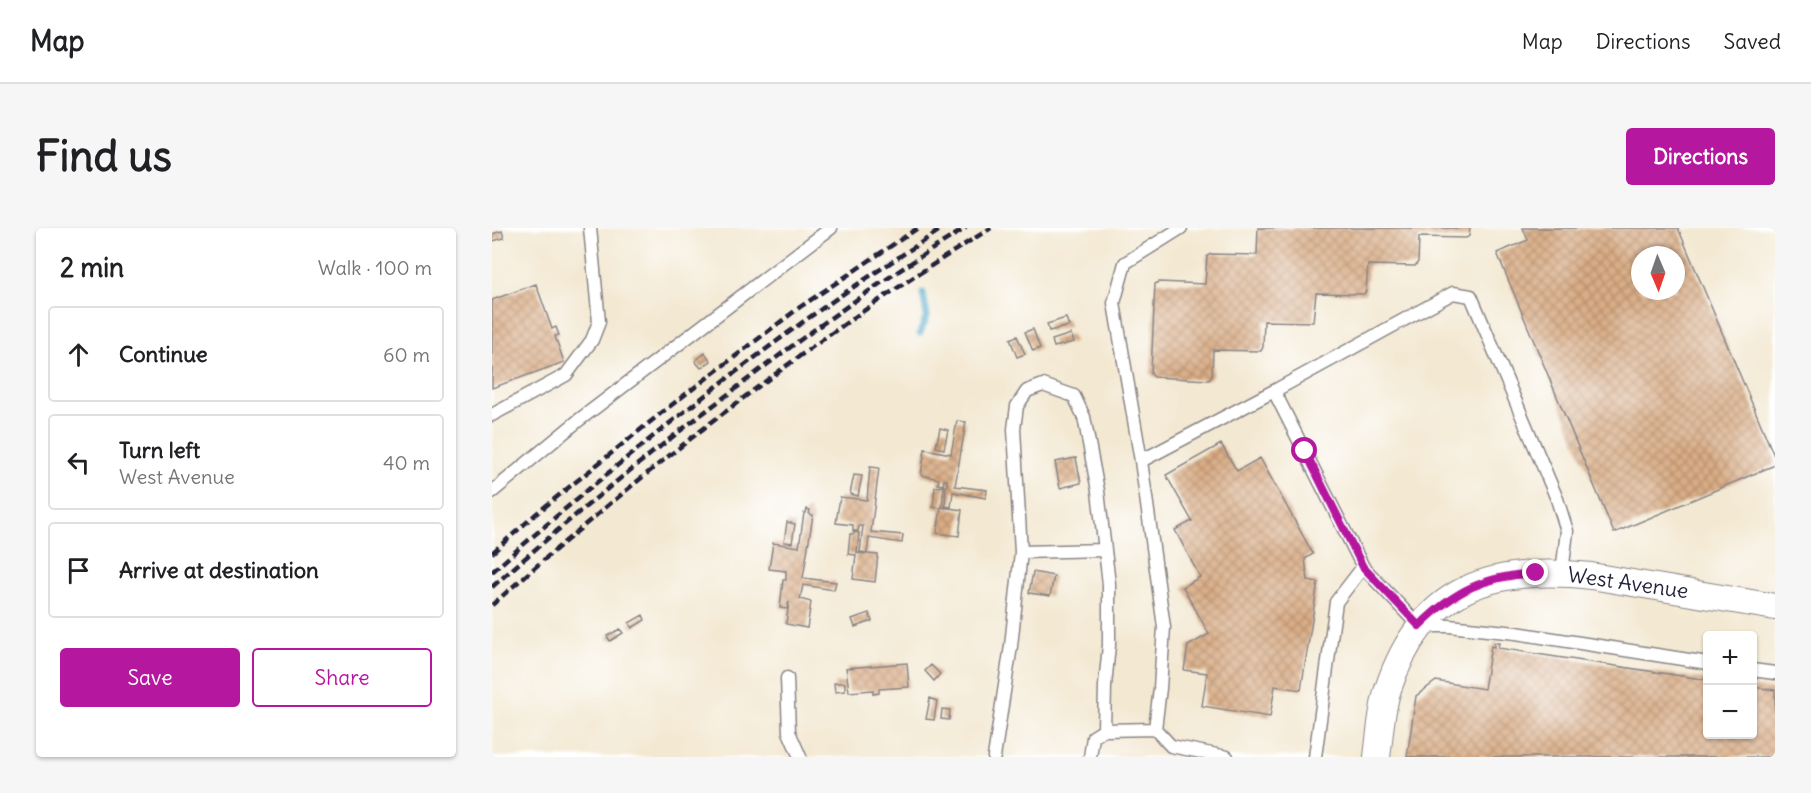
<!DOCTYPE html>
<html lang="en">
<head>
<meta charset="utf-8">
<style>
	body { margin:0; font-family:Delius,sans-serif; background:#f6f6f6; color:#202124 }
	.controls { position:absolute; right:18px; bottom:18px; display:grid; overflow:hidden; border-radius:6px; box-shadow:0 2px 4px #0004 }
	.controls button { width:54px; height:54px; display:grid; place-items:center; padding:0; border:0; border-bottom:2px solid #e0e0e0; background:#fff; color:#202124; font:30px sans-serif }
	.compass { position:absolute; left:1139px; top:18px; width:54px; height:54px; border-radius:50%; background:#fff; box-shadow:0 2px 4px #0004; rotate:178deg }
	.stop { position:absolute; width:18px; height:18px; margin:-14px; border:4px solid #b5179e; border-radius:50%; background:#fff }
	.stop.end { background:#b5179e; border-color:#fff; box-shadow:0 2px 6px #0008 }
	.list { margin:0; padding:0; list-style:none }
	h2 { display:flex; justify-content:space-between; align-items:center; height:78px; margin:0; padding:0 24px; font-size:26px }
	h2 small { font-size:20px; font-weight:400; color:#757577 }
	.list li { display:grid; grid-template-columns:39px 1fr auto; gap:18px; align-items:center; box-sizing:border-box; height:96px; margin:0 12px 12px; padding:0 12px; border:2px solid #e0e0e0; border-radius:6px }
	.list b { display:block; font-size:22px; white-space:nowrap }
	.list p { margin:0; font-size:20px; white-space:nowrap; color:#757577 }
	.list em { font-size:20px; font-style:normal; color:#757577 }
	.actions { display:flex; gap:12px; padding:18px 24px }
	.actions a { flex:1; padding:14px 0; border:2px solid #b5179e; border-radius:6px; text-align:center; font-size:21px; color:#b5179e }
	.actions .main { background:#b5179e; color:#fff }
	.icon { flex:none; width:33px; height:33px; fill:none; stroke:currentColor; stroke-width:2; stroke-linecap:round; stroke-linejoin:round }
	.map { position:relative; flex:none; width:1283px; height:529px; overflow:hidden; border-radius:6px }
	header { display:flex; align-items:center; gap:36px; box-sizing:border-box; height:84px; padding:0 30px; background:#fff; border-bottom:2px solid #e0e0e0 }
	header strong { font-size:28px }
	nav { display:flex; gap:33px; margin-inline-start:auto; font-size:21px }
	.intro { display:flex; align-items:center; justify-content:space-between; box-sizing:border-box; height:144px; padding:0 36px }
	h1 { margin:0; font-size:42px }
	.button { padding:15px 27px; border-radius:6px; background:#b5179e; color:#fff; font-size:21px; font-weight:700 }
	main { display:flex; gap:36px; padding:0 36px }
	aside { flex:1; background:#fff; border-radius:6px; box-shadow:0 2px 4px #0004 }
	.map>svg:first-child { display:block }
</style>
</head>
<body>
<header>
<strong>Map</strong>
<nav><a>Map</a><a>Directions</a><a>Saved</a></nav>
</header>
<div class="intro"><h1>Find us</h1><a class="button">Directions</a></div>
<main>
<aside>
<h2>2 min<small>Walk · 100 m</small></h2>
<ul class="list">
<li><svg class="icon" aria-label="ahead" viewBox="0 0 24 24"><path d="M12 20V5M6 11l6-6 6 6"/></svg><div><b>Continue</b></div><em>60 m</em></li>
<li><svg class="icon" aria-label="left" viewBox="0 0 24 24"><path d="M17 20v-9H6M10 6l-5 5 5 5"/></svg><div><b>Turn left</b><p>West Avenue</p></div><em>40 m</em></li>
<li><svg class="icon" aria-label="arrive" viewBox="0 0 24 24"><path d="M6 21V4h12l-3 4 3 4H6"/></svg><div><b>Arrive at destination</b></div></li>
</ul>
<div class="actions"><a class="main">Save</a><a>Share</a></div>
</aside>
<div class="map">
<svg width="1283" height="529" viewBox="0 0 1283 529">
	<defs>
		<pattern id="building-cross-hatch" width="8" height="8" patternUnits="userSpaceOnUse" patternTransform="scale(1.5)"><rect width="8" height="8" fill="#daad85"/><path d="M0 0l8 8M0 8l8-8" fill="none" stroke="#b08c6e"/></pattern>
	</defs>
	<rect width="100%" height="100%" fill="#fff"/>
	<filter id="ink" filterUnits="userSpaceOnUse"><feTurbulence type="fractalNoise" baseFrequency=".0167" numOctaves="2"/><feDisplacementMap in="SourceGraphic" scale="12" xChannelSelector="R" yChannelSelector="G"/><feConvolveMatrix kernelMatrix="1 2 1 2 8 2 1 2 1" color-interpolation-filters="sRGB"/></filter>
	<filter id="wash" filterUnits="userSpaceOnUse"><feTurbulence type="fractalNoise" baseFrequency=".008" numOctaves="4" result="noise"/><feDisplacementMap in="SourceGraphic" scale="24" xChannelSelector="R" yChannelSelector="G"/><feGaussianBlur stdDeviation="1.35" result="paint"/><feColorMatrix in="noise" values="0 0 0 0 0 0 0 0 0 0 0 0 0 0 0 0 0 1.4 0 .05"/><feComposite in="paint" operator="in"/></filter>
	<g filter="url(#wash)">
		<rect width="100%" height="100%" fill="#f3e8d1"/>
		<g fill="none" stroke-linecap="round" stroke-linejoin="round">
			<path stroke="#49a6c8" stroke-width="7" d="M428,105l7,-17 -4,-23"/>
		</g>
		<g id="blocks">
			<path fill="url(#building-cross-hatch)" fill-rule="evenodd" d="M766,0h212l-1,8 -3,2 -47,-1 -1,25 -3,4 -47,-1 -2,26 -2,3 -48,-1 -3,29 -49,-1 -1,26 -2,4 -48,-1 -1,26 -3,4 -55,-3 -3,-3 4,-90 4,-2 46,2 2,-28 4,-2 46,1z
				M1031,0h155l97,230v7l-161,68 -117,-280 31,-13zM1148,27h36v36h-36z
				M10,3l2,7 -11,3 -1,-7z
				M44,56l16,45 4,-2 3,8 -4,1 9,26 -72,26v-88z
				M574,90l3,8 -20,5 -2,-7z
				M541,101l7,19 -7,3 -8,-19z
				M579,106l3,8 -20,5 -2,-7z
				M525,108l8,18 -8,3 -7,-18z
				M213,125l6,8 -10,7 -6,-7z
				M465,193l9,1 -11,64 32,4 -1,8 -33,-6 -2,15 -6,-1 1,-18h-2l-2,19 20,3 -3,26 -22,-3 4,-25 -8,-1 2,-20 12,-1v-6h-3l-1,5 -5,-1 1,-5 -18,-4 4,-26 26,5z
				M448,200l8,2 -4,19 -8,-2z
				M729,216l16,27 23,-13 53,96 -8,5 3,21 10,2 -17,108 -26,-4 -5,31 -68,-11 5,-33 -23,-3 4,-24 21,-12 -26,-47 17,-10 -25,-47 17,-9 -26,-46z
				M584,230l5,25 -21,5 -5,-26z
				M378,239l9,1 -8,64 32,3 -1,8 -33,-5 -2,15 -7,-1 3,-26h-4l-1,5h-5v-6l-17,-2 4,-26 27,3z
				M362,247l8,1 -4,20 -8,-2z
				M315,281l3,1 -1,4 4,1 -10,63 33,4 -2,8 -31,-5 -3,14 11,3 -4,26 -21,-4 3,-22 -2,7 -7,-1 3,-28h3v-9l-17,-2 4,-26 26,4 5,-34h2z
				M295,294l8,2 -3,19 -8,-1z
				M362,304l5,1 -2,20 21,2 -3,27 -22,-3 3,-24 -8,-1 2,-20h4z
				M541,344l21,4 -4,20 -21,-3z
				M377,385l3,8 -17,6 -3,-8z
				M151,387l2,5 -13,8 -3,-5z
				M128,401l3,4 -13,8 -3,-5z
				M1002,415h5l-1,5 210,32v54h44v-47l23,3v67h-368l9,-61 20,-15 48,8 7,-43 3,1z
				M415,435l2,24 -30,2v4l-6,1v-4l-24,2 -3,-24z
				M439,437l9,9 -6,7 -9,-10z
				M342,455h11v8l-10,1z
				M438,470l7,3 -3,19 -8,-1z
				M450,481l8,1 -1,10 -8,-1z"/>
		</g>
	</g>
	<g filter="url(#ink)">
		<use href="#blocks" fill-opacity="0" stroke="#8a8586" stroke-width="1.5"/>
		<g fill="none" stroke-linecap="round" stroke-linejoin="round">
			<defs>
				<path id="lane" d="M689,0l-56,35 -11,40 27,158 23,166 -4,61 -5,41 16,17 56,11
					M782,163l179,-98 18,3 86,203 10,32 -5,42
					M0,187l74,-40 26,-35 7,-18 -9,-94
					M649,233l133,-70 89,176
					M0,264l87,-72 252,-192
					M529,324l84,-2
					M1260,442l23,3
					M295,450l2,54 11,25
					M502,529l17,-111 10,-94 -7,-123 3,-23 10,-15 16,-6 31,11 10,21 14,74 11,93v61l-4,41 -1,44
					M598,529l3,-20 11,-7 51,-1
					M823,529l21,-155 27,-35 56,59h30l67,7 192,30"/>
				<path id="street" d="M885,529c3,-22 4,-47 11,-68 34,-102 103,-124 203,-113l184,31"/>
			</defs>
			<use href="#lane" stroke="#8a8586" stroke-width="15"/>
			<use href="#street" stroke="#8a8586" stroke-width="28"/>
			<use href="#lane" stroke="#fff" stroke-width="12"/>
			<use href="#street" stroke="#fff" stroke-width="26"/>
			<path stroke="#22223b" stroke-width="4.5" stroke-dasharray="9 4.5" stroke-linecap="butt" d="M0,325l45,-40 128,-103 135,-103 118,-79
				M0,344c101,-89 206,-174 315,-253 45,-32 91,-61 136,-91
				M0,359c78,-69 159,-135 243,-198 74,-57 151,-112 231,-161
				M0,377c156,-138 321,-268 499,-377"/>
		</g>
	</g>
	<g fill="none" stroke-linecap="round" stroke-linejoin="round" filter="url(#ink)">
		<path stroke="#b5179e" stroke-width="8" d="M813,223l58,116 56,59c36,-36 66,-50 117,-53"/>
	</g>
	<g text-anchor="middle" stroke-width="6" stroke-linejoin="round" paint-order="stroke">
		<g font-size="21" fill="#22223b" stroke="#fff">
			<text transform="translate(1136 355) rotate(8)" y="7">West Avenue</text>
		</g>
	</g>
</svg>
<div class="controls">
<button>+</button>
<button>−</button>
</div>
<svg class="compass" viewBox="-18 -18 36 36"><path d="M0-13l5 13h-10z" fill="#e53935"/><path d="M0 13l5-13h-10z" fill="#757577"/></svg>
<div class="stop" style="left:813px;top:223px"></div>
<div class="stop end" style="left:1044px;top:345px"></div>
</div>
</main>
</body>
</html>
